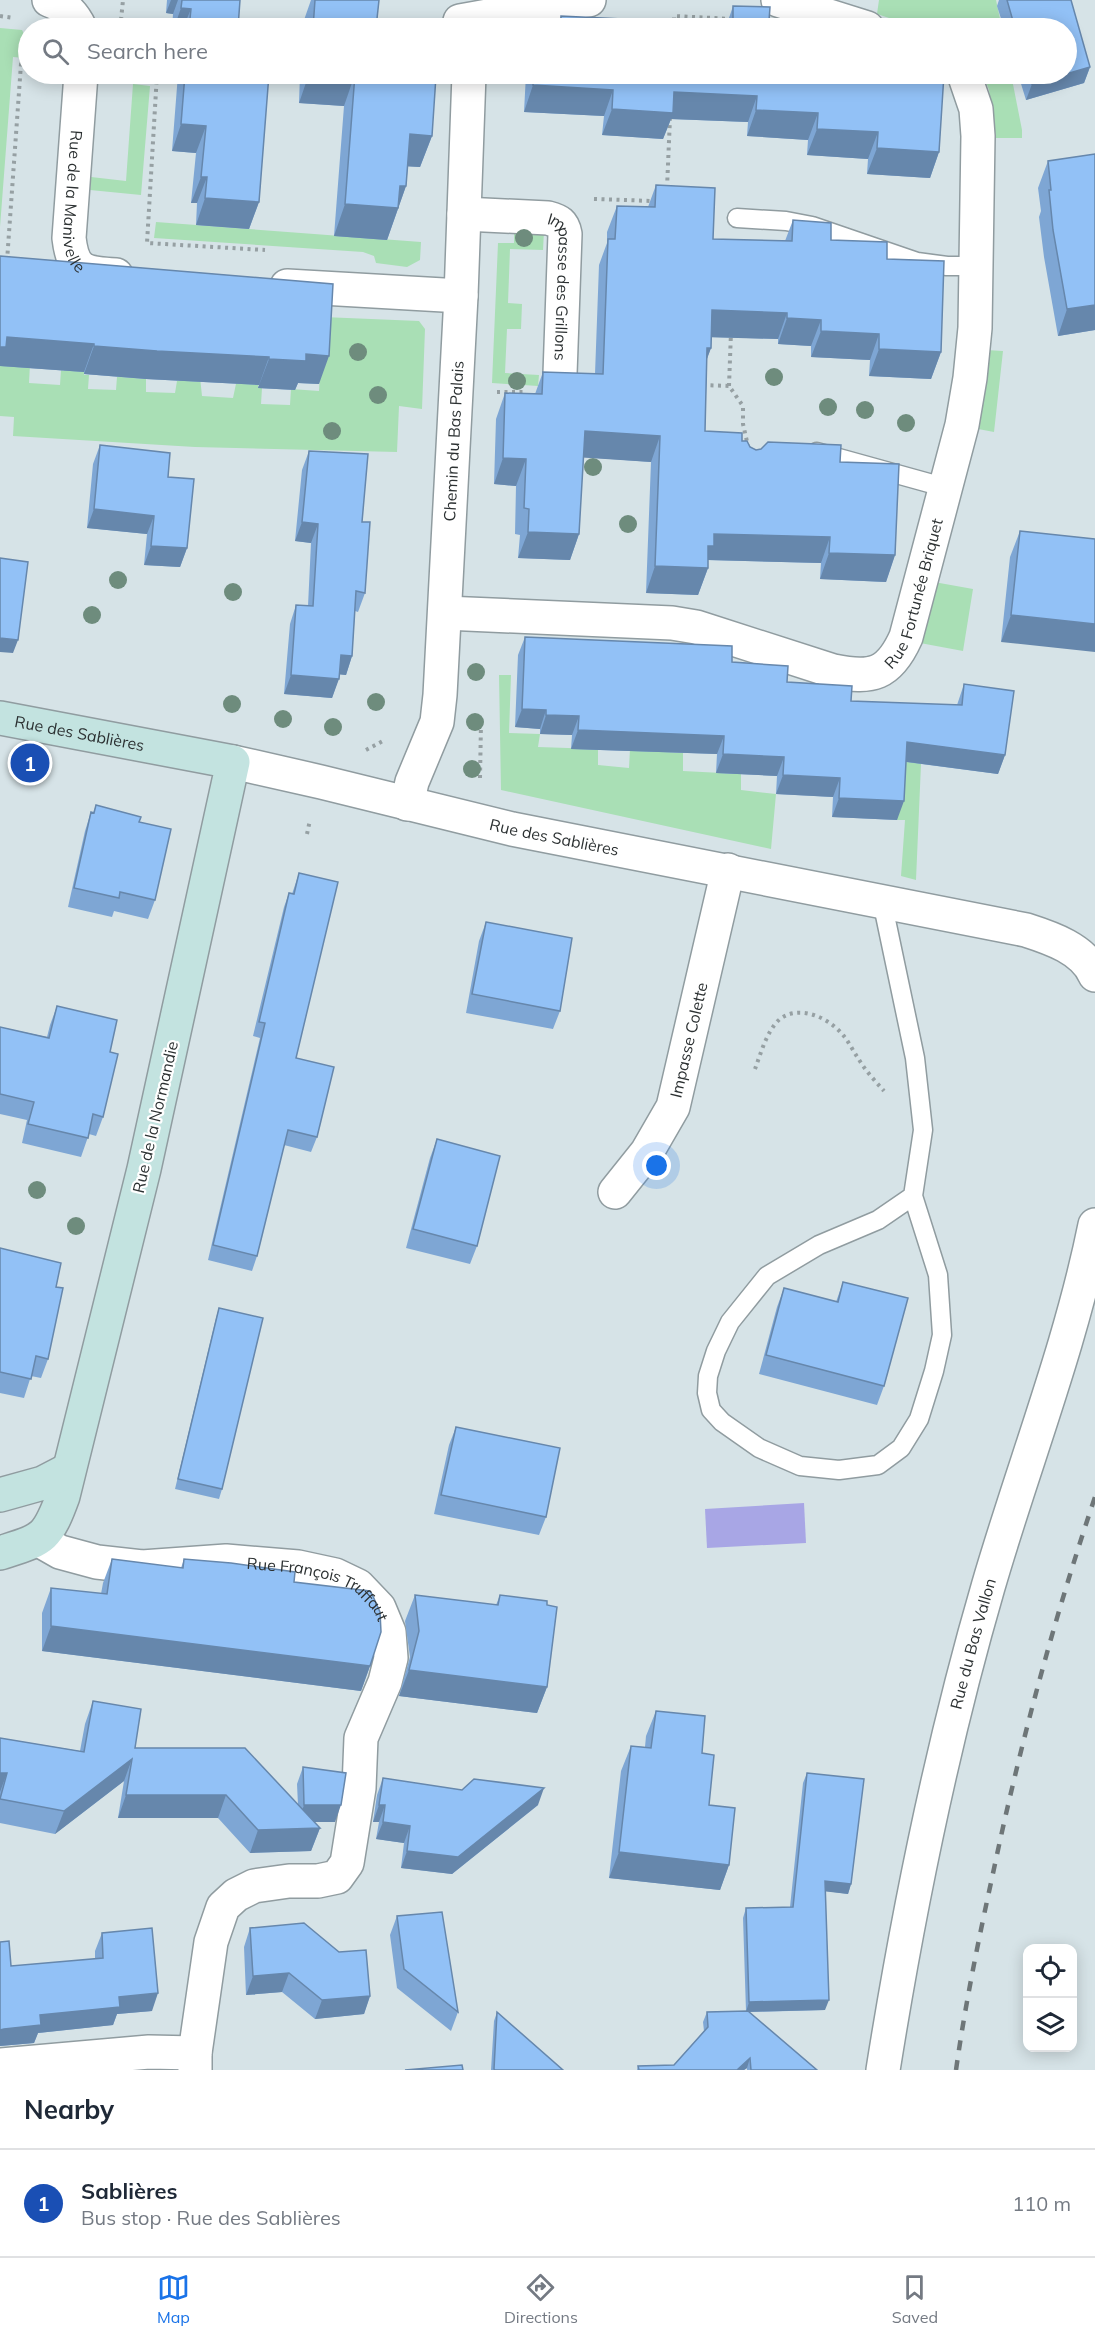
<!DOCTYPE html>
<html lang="en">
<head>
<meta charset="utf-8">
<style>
	body { margin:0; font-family:Mulish,sans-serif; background:#f2f2f3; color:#1f2937 }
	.controls { position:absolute; right:18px; bottom:18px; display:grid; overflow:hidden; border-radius:12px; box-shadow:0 3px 15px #0003 }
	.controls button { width:54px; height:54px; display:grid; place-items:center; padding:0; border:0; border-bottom:2px solid #e0e1e3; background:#fff; color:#1f2937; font:30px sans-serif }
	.you { position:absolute; left:657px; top:1166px; width:21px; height:21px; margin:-15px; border:4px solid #fff; border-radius:50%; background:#1a73e8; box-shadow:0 0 0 9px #1a73e833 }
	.badge { display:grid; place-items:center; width:39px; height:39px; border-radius:50%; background:#1a73e8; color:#fff; font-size:20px; font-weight:700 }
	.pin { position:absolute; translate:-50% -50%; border:3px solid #fff; box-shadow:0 2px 6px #0006 }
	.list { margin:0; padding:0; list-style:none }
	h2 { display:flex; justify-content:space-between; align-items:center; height:78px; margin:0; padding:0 24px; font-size:26px }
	h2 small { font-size:20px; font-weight:400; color:#747a83 }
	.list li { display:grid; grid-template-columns:39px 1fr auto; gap:18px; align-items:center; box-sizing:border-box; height:108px; padding:0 24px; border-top:2px solid #e0e1e3 }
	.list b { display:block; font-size:22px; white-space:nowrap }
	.list p { margin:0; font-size:20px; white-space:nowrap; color:#747a83 }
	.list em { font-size:20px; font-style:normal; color:#747a83 }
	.icon { flex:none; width:33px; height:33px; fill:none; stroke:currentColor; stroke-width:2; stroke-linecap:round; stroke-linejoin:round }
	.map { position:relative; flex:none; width:1095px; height:2070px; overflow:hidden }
	.search { position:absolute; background:#fff; box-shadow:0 3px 15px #0003; left:18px; right:18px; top:18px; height:66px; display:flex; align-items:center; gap:15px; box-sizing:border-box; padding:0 21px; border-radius:33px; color:#747a83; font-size:22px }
	.sheet { height:186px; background:#fff }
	nav { display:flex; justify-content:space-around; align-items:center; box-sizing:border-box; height:84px; border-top:2px solid #e0e1e3; background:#fff; font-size:16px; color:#747a83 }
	nav a { display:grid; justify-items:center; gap:3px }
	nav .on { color:#1a73e8 }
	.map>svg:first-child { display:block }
</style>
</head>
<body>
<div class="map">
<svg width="1095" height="2070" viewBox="0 0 1095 2070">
	<rect width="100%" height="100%" fill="#d6e3e7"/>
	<path fill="#a9dfb5" d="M879,0h117l6,28h-83l-42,-14z
		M0,28l22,2 4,8 -2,20 -11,-1 -13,170z
		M983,74h28l11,56v8h-26l-7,-48z
		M133,84l17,2 -9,109 -51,-5 1,-13 35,4z
		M156,222l265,20 -1,18 -13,7 -31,-4 -2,-7 -11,-4 -209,-14z
		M514,230l30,1 -1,19 -33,-1 -2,54 14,1 -1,25h-14l-2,44 34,2 -1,11 -46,-3 6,-140h16z
		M323,317l96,4 6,8 -3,80 -23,-3 -2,46 -202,-5 -182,-11 1,-19 -14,-1v-50h5l1,-3 24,1 -1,19 31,2 1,-15 3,1v-3l21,1 -1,6h5l-1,14 28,1 1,-13h4l25,2v13l29,1 2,-12h3v-5l20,1 2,19 31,2 4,-19 22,1 -1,8h4l-1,16 29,1 1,-16 28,2z
		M986,350l17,1 -9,81 -21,-4z
		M934,582l39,7 -10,62 -43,-8z
		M499,675h12l-2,58 31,1 -2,13 60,2v16l31,3 1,-19 53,4v18l58,3v16l35,4 -5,55 -270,-59z
		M902,722l20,19 -6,139 -15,-4 4,-56h-8z"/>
	<path fill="#a8a6e5" d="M804,1503l2,40 -99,5 -2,-39z"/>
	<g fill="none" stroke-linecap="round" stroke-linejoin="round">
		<defs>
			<path id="lane" d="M737,218l49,3 26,5 105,36 30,4h28
				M817,452l130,36
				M882,901l33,157 8,72 -10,66 -35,24 -59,25 -52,31 -37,46 -14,29 -8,25 -1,17 4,17 11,12 37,26 41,18 39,4 39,-5 23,-17 18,-29 15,-48 8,-36 -4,-60 -25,-79"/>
			<g id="street">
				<path d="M49,0c16,6 24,13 31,28"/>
				<path d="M778,0l89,28"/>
				<path d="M460,21l83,-15 46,-6"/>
				<path id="s1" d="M81,74l-12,164c4,34 15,35 47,37"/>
				<path id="s2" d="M464,214l84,4c11,3 15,5 17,16l-5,140"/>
				<path d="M287,286l174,10"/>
				<path id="s3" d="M445,613l227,10 24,4 137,44c39,8 56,4 73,-34l56,-212 8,-47 5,-50 3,-192 -2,-27 -12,-35"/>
				<path id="s4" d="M233,762l88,20 191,47 514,101c25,8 58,19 69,45"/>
				<path id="s5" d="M407,804l5,-22 25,-60 3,-27 21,-399 8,-222"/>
				<path id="s6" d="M615,1192l32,-40 26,-45 55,-237"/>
				<path id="s7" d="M39,1540l21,12 37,10 45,5 84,-6 72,6 37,8 23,11 21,22 10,24 2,26 -6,24 -24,56 -2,50 -12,75 -10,14 -19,4h-29l-35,5 -18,9 -13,12 -12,35 -16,111v17"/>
				<path d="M0,2065l149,-13 46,1"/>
				<path id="s8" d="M883,2070c26,-163 59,-325 105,-483 35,-121 82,-238 107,-362"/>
			</g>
			<g id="secondary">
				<path id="s9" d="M0,718l233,44 -89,407 -81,327c-16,44 -20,43 -63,57"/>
				<path d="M0,1495l43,-12 25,-13"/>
			</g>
		</defs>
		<use href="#lane" stroke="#909ca0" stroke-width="21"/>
		<use href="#street" stroke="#909ca0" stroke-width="36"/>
		<use href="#secondary" stroke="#909ca0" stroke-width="36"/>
		<path stroke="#96a0a3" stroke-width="4" stroke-dasharray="3 4.5" stroke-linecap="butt" d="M0,16l14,2
			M121,20l2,-20
			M674,28v-12l58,3
			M157,74l-10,169 118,7
			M667,188l3,-70
			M594,199l59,2
			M7,261l14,-197 7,1
			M703,385l26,1 14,20v18l5,22
			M729,386l2,-54
			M497,392h26
			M366,750l17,-9
			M480,778l1,-55
			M307,834l3,-14
			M755,1069c6,-16 12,-39 25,-50 20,-15 49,-1 63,16 6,7 10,16 15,23 7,12 17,23 26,33"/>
		<use href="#lane" stroke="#fff" stroke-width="18"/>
		<use href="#street" stroke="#fff" stroke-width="33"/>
		<use href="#secondary" stroke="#c3e3e0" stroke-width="33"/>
		<path stroke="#6e7678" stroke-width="4.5" stroke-dasharray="10 10" stroke-linecap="butt" d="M956,2070c9,-64 22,-128 36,-192 27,-129 61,-256 103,-381"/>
	</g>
	<g fill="#6e8c7d">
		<circle cx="524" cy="238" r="9"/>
		<circle cx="358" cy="352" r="9"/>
		<circle cx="774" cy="377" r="9"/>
		<circle cx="517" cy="381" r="9"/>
		<circle cx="378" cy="395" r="9"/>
		<circle cx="828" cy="407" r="9"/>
		<circle cx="865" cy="410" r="9"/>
		<circle cx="906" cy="423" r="9"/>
		<circle cx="332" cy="431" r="9"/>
		<circle cx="593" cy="467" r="9"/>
		<circle cx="628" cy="524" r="9"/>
		<circle cx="118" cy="580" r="9"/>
		<circle cx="233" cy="592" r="9"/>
		<circle cx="92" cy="615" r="9"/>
		<circle cx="476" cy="672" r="9"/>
		<circle cx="376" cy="702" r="9"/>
		<circle cx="232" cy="704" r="9"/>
		<circle cx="283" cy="719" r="9"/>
		<circle cx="475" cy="722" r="9"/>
		<circle cx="333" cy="727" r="9"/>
		<circle cx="472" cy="769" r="9"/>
		<circle cx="37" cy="1190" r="9"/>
		<circle cx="76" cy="1226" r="9"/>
	</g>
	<path fill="#7ea6d4" d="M167,0h73l-2,28h-66l1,-14 -7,-1z
		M311,0h68l-3,28h-73l1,-8z
		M999,0h66l25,67 -6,16 -58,17 -8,-26h48v-46h-62l-7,-22z
		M733,6l36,15 61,7h-296l3,-5 21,1 3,-8 60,5 83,4 2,-5 22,1z
		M178,74h91l-10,128 -10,27 -53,-4 1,-22h-6l5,-50 -24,-2z
		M300,74h101l31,62 -12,31 -12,-1 -2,20 -19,54 -53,-4 10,-130 -45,-3z
		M526,74h418l-5,78 -9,26 -63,-4 1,-15 -61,-4 1,-15 -61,-4 1,-14 -77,-3 -8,20 -61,-4 2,-19 -80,-4z
		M1095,154v176l-37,6 -14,-79 -5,-40 2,-6 -3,-23 10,-27z
		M656,185l57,54 72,2 8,-21 38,20 56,19 54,93 -10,27 -62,-3 1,-16 -59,-3v-11l-33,-2v-5l-67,-2v11l-4,11 -2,72 37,10 14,9 84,12 55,93 -9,27 -66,-3 1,-16 -113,-3v8l-10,27 -52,-2 5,-131 -68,-5 -4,77 -9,26 -52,-2 2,-23 -5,-1 1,-48 -22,-2 2,-65 9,-26 30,1 8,-22 52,2 4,-109 8,-22v-11l10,-26 31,1z
		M0,256l333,28 -14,100 -21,-1 -3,7 -37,-2 1,-3 -113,-6 -62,-5v-2l-84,-6z
		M100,445l87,103 -7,19 -36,-2 3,-31 -60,-6 6,-64z
		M309,451l53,71 3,71 -7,19 -3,-1 -3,45 -6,19 -6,-1 -8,24 -48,-4 6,-70 6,-19 12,1 3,-63 -16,-2 7,-71z
		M1020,531l75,8 -94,103 9,-85z
		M525,637l207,25 55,20 64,19 106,4 7,-21 41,71 -7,19 -92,-12 -9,58 -65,-3 1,-20 -57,-3 1,-18 -61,-3 1,-19 -146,-5 1,-14 -32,-1v-5l-25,-2 3,-72z
		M96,805l43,17 16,78 -7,19 -34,-8 -2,6 -44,-10 17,-76 6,-19 2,1z
		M299,873l-3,185 21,79 -6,15 -27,-7 -27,111 -5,15 -44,-11 52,-222 -7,-2 31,-129 5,-14 3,1z
		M486,922l74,89 -7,18 -87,-16 13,-72z
		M57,1006l53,46 -7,65 -7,19 -7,-2 -8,23 -59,-14 5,-23 -27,-6v-87l47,10 3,-12z
		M437,1139l40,107 -7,18 -64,-16 24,-90z
		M0,1248l56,39 -8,72 -7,19 -10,-2 -7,22 -24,-5z
		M843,1282l41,104 -7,19 -118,-31 18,-67 7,-19 52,14z
		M219,1308l3,181 -3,10 -44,-10 41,-171z
		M456,1427l90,90 -7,18 -105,-21 15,-69z
		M112,1559l69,9 3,-9 110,23 76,84 -9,25 -319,-40v-38l9,-25 50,6 2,-11z
		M415,1595l81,10 4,-10 47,10v82l-10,26 -138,-17 11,-39 -5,-36z
		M93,1701l42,47 163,57 -1,-21 6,-17 32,55h-21l6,6 -9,23 -61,2 -32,-35h-100l6,-37 -69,53 -55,-11v-85l80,13 5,-27z
		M656,1711l46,42 7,52 20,60 -9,25 -111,-12 12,-107 10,-25 14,1 1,-11z
		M807,1773l44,111 -3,10 -22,-3 -1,119 -76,2 68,58h-70v-2l-3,2h-107l1,-4 36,-1 30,-34 -1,-9 4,-10 39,-1 -3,-93 3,-10 44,-1 13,-124z
		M383,1778l155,27 -86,69 -51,-6 3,-25 -28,-4 3,-17h-6l4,-27z
		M397,1916l61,96 -7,19 -54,-43 -7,-53z
		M250,1928l120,68 -6,18 -49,5 -33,-27 -36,3 -2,-48z
		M102,1933l50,78 -35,3 -4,11 -75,8 -4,10 -34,3v-104l11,24 84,-7v-8z
		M497,2012l66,58h-72l3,-49z"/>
	<path fill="#6687ac" d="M171,0h7l-5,14 -7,-1z
		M181,8l10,1 -8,19h-9z
		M1090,67l-6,16 -58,17 6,-16z
		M309,74h46l-11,32 -45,-3z
		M533,85l80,5 -9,26 -80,-4z
		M674,92l83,4 -9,26 -77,-3 -8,20 -61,-4 10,-26z
		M756,110l62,3 -10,27 -61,-4z
		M181,124l25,2 -10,27 -24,-2z
		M817,129l61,3 -10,27 -61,-4z
		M410,134l22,2 -12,31 -22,-1z
		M877,148l62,4 -9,26 -63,-4z
		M201,177h6l-10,26h-6z
		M400,186h6l-19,54 -53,-4 11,-32z
		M205,198l54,4 -10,27 -53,-4z
		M1095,305v25l-37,6 9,-27z
		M712,310l75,3 -9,26 -75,-2z
		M787,318l34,2 -10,26 -33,-2z
		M821,331l58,3 -9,26 -59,-3z
		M7,337l87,7 -10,28 -84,-6v-19z
		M94,346l175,11 -10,28 -113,-6 -62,-5z
		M707,348h4l-10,26z
		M879,349l62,3 -10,27 -62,-3z
		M306,354l23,2 -10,28 -21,-1 -3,7 -37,-2 11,-29z
		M585,431l75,5 -9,26 -76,-5z
		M503,458l23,1 -10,27 -22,-2z
		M94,509l60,7 -7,18 -60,-6z
		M302,522l16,2 -7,19 -16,-2z
		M528,532l51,2 -9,26 -52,-2z
		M714,534l116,3 -9,26 -113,-3 -3,8h3l-10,27 -52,-2 9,-27 53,-20z
		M151,546l36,2 -7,19 -36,-2z
		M829,553l66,2 -9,27 -66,-3z
		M1011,615l84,9v28l-94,-10z
		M0,638l18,2 -5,13 -13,-1z
		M341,655l11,1 -6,19 -12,-1z
		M291,675l48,4 -7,19 -48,-4z
		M522,709l24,1 -6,19 -25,-2z
		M546,715l33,1 -7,19 -32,-1z
		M578,730l146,6 -7,18 -146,-5z
		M907,742l98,13 -7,19 -98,-13z
		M723,754l61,3 -7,19 -61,-3z
		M783,775l57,3 -7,19 -57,-3z
		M839,798l65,3 -7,19 -65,-3z
		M51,1626l319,40 -9,25 -319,-40z
		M409,1670l138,17 -10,26 -138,-17z
		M132,1759l-8,22 -69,53 9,-23z
		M0,1773h7l-7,19z
		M544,1788l-6,17 -86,69 -51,-6 6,-17z
		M126,1795h100l-8,23h-100z
		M304,1805h37l-6,17h-37z
		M379,1805h6l-6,17h-6z
		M383,1822l27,4 -6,17 -28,-4z
		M320,1828l-9,23 -61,2 8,-23z
		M619,1852l110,13 -9,25 -111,-12z
		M825,1881l26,3 -3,10 -26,-3z
		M289,1973l-7,19 -36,3 7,-19z
		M158,1993l-6,18 -35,3 -4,11 -75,8 -4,10 -34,3v-16l40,-15 79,-18z
		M370,1996l-6,18 -49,5 7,-19z
		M829,2000l-4,10 -79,2 3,-10z
		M750,2058l-3,10 -3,2h-7z"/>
	<path fill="#92c1f6" stroke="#6687ac" stroke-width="1.5" d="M182,0h58l-2,28h-49l2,-19 -10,-1z
		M315,0h64l-3,28h-63z
		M1007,0h64l19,67 -58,17 -3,-10h37v-46h-51z
		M733,6l37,1 -1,14 61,3v4h-294l1,-5 24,1v-8l61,3 -1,2 85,4v-5l27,1z
		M185,74h84l-10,128 -54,-4 2,-21h-6l5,-51 -25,-2z
		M342,74h59l35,2 -4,60 -22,-2 -4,52h-6l-2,22 -53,-4 10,-130z
		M534,74h410l-5,78 -62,-4 1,-16 -61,-3 1,-16 -62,-3 1,-14 -83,-4 -1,21 -61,-4 1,-19 -80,-5z
		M1095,154v151l-28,4 -14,-79 -4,-40h2l-3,-29z
		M656,185l59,3 -2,51 79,2 1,-21 38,3v17l56,2v17l57,2 -3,91 -62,-3v-15l-58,-3v-11l-34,-2v-5l-75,-3 -1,38h-4l-2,83 37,2v8h5l3,6 6,3 5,-1 7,-7 73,3 -1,17 59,2 -4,91 -66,-2 1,-16 -116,-3v12h-6v22l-53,-2 5,-130 -75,-5 -6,103 -51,-2 1,-23 -5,-1 2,-49 -23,-1 2,-65 37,1 1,-22 60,2 5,-135h7l2,-33 38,1z
		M0,256l333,28 -4,72 -23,-2v7l-37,-2v-2l-112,-6 -63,-5v-2l-87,-7 -1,10h-6z
		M100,445l70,8 -2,24 26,2 -7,69 -36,-2 3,-30 -60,-7z
		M309,451l59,3 -6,68h8l-5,71 -9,-2 -4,65 -11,-1 -2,24 -48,-4 5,-70 17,1 5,-82 -16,-2z
		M1020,531l75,8v85l-84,-9z
		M0,558l28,4 -10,78 -18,-2z
		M525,637l207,9v16l56,4 -1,16 65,4 -1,15 111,4 2,-21 50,7 -9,64 -98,-13 -3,59 -65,-3 1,-20 -57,-3 1,-18 -61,-3 1,-18 -146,-6 1,-14 -33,-1v-5l-24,-1z
		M96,805l45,12 -2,5 32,7 -16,71 -35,-8 -1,6 -45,-10 17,-76 3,1z
		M299,873l39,9 -42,176 38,9 -17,70 -29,-7 -31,126 -44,-11 52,-222 -6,-1 30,-129 5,1z
		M486,922l86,16 -12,73 -88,-17z
		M57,1006l60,14 -7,32 8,2 -15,63 -10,-3 -5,24 -60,-14 6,-22 -34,-8v-67l49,11z
		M437,1139l63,17 -23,90 -64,-17z
		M0,1248l61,15 -5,24 7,1 -15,71 -12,-3 -5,23 -31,-7z
		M843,1282l65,16 -24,88 -118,-31 18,-67 54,14z
		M219,1308l44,10 -41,171 -44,-10z
		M456,1427l104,21 -14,69 -105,-22z
		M112,1559l71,9 1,-9 47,4 64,9 -1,10 76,9 2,3 8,18 1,20 -11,34 -319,-40v-38l56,6z
		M415,1595l83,10 2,-10 47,6v4l10,2 -10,80 -138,-17 10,-39z
		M93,1701l48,8 -6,39h110l75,80 -62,2 -32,-35h-100l6,-36 -68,52 -64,-12 7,-26h-7v-35l84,14z
		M656,1711l49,5 -3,37 12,2 -5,50 26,3 -6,57 -110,-13 12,-106 20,2z
		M303,1767l43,6 -5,32h-37z
		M807,1773l57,6 -13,105 -26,-3 4,119 -80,2 -3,-94 47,-1z
		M383,1778l79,12 12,-11 70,9 -86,69 -51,-6 3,-25 -27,-4 2,-17h-6z
		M442,1912l16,100 -54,-43 -7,-53z
		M304,1923l35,29 27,-2 4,46 -48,4 -33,-27 -36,3 -3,-48z
		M152,1928l6,65 -39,4 1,10 -80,8 1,10 -37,4 -4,1v-88l9,-1 2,25 92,-8 -1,-25z
		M748,2011l69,59h-66l-1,-12 -13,12h-98l-1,-4 36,-1 34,-38 -1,-15z
		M497,2012l66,58h-68l-1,-1z
		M462,2065l1,5h-58z"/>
	<g text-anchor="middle" stroke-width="4.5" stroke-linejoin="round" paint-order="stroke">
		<g font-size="16" fill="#2c3132" stroke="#fff">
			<text dy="6" stroke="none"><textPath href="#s1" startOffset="128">Rue de la Manivelle</textPath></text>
			<text dy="6" stroke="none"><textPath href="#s2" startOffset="160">Impasse des Grillons</textPath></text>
			<text dy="6" stroke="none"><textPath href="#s5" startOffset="369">Chemin du Bas Palais</textPath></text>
			<text dy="6" stroke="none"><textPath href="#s3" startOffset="530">Rue Fortunée Briquet</textPath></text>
			<text dy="6" stroke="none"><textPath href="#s9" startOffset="81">Rue des Sablières</textPath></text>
			<text dy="6" stroke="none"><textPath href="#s4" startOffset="330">Rue des Sablières</textPath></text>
			<text dy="6" stroke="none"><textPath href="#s6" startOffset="172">Impasse Colette</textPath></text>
			<text transform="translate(155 1117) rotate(-77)" y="6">Rue de la Normandie</text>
			<text dy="6" stroke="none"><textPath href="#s7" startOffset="292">Rue François Truffaut</textPath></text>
			<text dy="6" stroke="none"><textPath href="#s8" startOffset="436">Rue du Bas Vallon</textPath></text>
		</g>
	</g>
</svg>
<div class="controls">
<button><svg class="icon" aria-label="locate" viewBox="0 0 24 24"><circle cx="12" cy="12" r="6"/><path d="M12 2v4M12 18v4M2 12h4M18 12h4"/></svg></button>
<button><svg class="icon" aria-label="layers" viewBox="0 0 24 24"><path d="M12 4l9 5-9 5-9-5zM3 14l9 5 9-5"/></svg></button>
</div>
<div class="you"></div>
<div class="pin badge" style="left:30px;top:763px;background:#1a4fb4">1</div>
<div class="search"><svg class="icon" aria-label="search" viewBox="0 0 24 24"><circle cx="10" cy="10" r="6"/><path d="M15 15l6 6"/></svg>Search here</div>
</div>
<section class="sheet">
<h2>Nearby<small></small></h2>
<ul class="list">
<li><span class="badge" style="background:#1a4fb4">1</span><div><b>Sablières</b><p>Bus stop · Rue des Sablières</p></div><em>110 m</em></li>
</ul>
</section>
<nav>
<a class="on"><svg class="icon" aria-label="map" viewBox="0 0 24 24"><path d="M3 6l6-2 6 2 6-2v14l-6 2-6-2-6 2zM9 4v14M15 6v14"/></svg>Map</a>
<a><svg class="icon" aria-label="directions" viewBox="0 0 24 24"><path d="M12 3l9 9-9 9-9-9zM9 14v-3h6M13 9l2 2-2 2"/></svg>Directions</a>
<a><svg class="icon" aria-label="saved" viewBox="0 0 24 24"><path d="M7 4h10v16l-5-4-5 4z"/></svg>Saved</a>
</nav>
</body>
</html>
